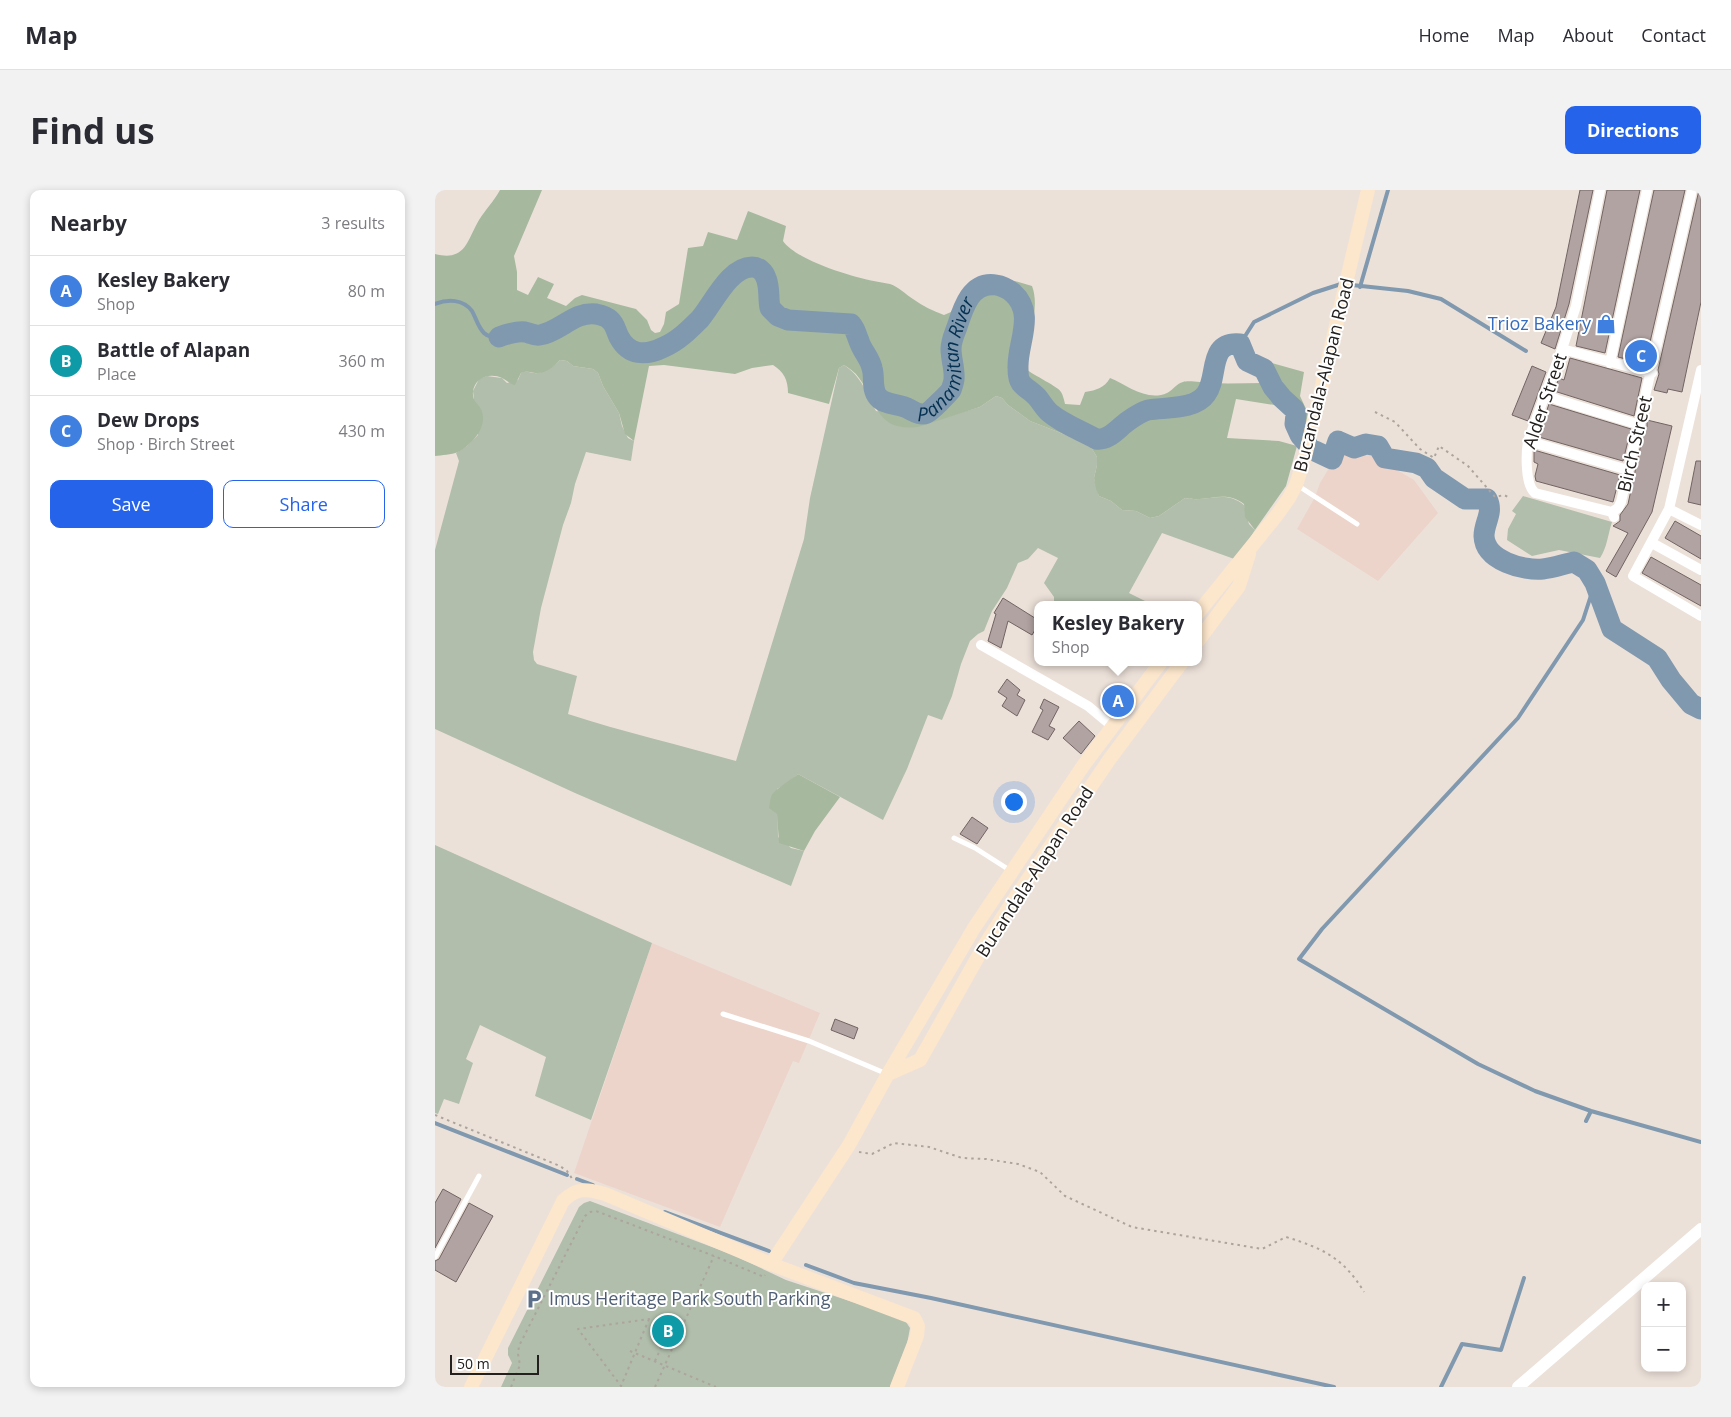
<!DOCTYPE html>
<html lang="en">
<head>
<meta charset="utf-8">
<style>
	body { margin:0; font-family:"Open Sans",sans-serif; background:#f2f2f3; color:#2b2b33 }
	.controls { position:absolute; right:15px; bottom:15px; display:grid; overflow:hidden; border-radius:10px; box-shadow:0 2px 8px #0003 }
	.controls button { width:45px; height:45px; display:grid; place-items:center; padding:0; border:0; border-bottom:1px solid #e1e1e2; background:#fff; color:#2b2b33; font:25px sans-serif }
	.scale { position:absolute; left:15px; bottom:12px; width:89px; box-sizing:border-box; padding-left:5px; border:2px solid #23201d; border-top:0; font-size:14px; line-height:18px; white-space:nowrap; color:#23201d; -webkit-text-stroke:4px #fff; paint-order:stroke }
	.you { position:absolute; left:578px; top:611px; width:18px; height:18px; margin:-12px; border:4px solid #fff; border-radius:50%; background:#1a73e8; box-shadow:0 0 0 8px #1a73e833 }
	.badge { display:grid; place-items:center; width:32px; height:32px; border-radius:50%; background:#2563eb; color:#fff; font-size:16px; font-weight:700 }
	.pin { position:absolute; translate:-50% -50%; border:2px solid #fff; box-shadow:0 1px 5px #0006 }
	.popup { position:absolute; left:599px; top:411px; width:168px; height:65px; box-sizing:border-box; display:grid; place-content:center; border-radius:10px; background:#fff; filter:drop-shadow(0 1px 4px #0005); font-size:16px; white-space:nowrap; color:#7c7c81 }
	.popup b { font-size:19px; color:#2b2b33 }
	.popup::after { content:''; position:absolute; left:50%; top:100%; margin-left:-10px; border:10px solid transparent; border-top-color:#fff }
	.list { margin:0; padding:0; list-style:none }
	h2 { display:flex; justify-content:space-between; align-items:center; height:65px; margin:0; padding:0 20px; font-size:21px }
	h2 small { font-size:16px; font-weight:400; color:#7c7c81 }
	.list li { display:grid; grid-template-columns:32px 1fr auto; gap:15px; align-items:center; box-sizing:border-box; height:70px; padding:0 20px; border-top:1px solid #e1e1e2 }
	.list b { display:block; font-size:19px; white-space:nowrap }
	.list p { margin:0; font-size:16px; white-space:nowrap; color:#7c7c81 }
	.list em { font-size:16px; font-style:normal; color:#7c7c81 }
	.actions { display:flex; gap:10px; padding:15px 20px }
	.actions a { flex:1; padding:11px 0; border:1px solid #2563eb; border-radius:10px; text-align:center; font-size:18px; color:#2563eb }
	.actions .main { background:#2563eb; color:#fff }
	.map { position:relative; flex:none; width:1266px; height:1197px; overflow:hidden; border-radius:10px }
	header { display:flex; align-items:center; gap:30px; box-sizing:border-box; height:70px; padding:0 25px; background:#fff; border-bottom:1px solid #e1e1e2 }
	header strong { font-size:24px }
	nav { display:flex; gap:28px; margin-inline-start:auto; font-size:18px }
	.intro { display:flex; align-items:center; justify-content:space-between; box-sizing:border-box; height:120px; padding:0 30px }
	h1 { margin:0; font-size:35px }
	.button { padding:12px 22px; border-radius:10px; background:#2563eb; color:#fff; font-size:18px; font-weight:700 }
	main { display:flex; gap:30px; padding:0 30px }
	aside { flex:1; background:#fff; border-radius:10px; box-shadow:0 2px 8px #0003 }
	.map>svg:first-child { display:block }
</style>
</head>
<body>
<header>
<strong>Map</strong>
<nav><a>Home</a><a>Map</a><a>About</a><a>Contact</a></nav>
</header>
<div class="intro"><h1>Find us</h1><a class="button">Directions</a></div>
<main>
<aside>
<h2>Nearby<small>3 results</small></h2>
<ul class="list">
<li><span class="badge" style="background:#3f7fe0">A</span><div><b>Kesley Bakery</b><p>Shop</p></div><em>80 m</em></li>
<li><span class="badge" style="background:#0f9aa8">B</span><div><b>Battle of Alapan</b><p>Place</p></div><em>360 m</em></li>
<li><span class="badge" style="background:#3f7fe0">C</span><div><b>Dew Drops</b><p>Shop · Birch Street</p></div><em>430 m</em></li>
</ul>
<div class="actions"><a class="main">Save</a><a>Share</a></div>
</aside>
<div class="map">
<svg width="1266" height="1197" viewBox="0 0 1266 1197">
	<rect width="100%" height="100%" fill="#ece1d9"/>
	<path fill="#ecd4ca" d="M906,258l29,6 44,26 24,33 -60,68 -81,-52 18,-32 5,-14z
		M217,753l168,70 -21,50 -6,-2 -73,166 -146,-54z"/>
	<path fill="#b1beab" d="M125,170l7,1 6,5 20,3 5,4 5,13 16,27 3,13 6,12 6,3 -3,20 -45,-9 -11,32 -4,19 -8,22 -22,83 -8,44 1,8 3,4 40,12 -9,38c55,18 112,31 168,47l68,-222 6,-41 29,-130 5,-3c17,11 23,28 32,46l56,10 48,-14 16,-11 6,2 6,7 22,16 54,21 8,7 5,8v8l-3,13 5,18 12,5 11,9 14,1 14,7 9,-2 26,-18c23,5 39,-9 59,7l5,19 6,6c-7,10 -11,20 -18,30l-75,-27 -33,60 24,12h-94l-5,-3v-5l-10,-14 14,-25 -20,-10 -10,11 -10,4 -11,25 -15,23 -8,20 -6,3 -8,7 -9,23 -9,32 -10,24 -14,-5 -21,54 -24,51 -85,-46 -12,10 -9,5 1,48 13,11 13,3 -13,35 -216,-93 -140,-64v-179l24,-89 -3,-8 11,-7 11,-11 -5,-44 6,-12 8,-3 15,2 5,5 11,-3 3,-7c7,-3 11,1 17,0 7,-1 17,-8 22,-13z
		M1088,306l89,26c-4,12 -5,26 -12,36l-41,-8 -27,6 -25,-16 1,-11 8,-15 -4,-3z
		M0,655l217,98 -61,177 -56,-24 11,-39 -66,-32 -14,34 7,4 -14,41 -15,-5 -6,15 -3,-1z
		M155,1011l143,54 53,25 118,39 6,9 -3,16 -17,43h-389l11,-24 -4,-8v-7l71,-141 5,-4z"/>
	<path fill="#a6b99e" d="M65,0h42l-28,66 3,16v18l11,5 10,-18 16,7 -7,14 19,8 9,-8 7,-3 54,14 11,11 4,10 4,3 5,-1 4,-8 2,-12 13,-8 9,-56 15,-2 5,-14 29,8 11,-29 38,15 -3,15c14,20 72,37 96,41 4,1 7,1 11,2 9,3 15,10 23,15 10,7 20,12 31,16l7,-3 11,-20 18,-16 35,5 17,5c9,23 -6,58 -6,83 7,6 33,18 35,23 2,3 3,8 4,12l15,1 5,-13c12,-2 19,-4 25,-14 17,7 37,24 57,15 6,-3 10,-10 16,-11 6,-2 20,1 27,1 18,1 36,0 54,0l4,-21 36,10 -4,24 8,17 -4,32 -16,-15 -1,-23 -51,-8 -9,39 52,3 18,5 -11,40 -31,44 -10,-13 -1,-13c-20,-15 -36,-1 -59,-6l-26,18 -9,2 -14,-7 -14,-1 -11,-9 -12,-5 -3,-7 -2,-11 3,-13v-8l-5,-8 -8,-7 -54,-21 -22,-16 -6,-7 -6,-2 -16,11 -62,20c-42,5 -41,-25 -59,-49 -4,-6 -10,-10 -15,-13l-5,3 -10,36 -41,-11c0,-13 -4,-21 -15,-28l-21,3 -17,6 -71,-9 -15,1 -15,75 -9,-7 -6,-21 -16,-27 -5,-13 -5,-4 -20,-3 -6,-5 -7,-1c-6,6 -13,13 -22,13 -6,0 -10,-3 -17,0l-6,12c-6,-1 -8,-5 -13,-7 -12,-6 -28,0 -29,14 -1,9 5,11 8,17 8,17 -9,36 -23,43 -7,3 -16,3 -23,4v-202c31,8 32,-14 44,-34 7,-11 15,-19 21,-30z
		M363,584l42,23 -25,34 -11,20 -25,-8 -2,-29 -8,-6c1,-4 1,-10 3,-13 2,-5 20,-16 26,-21z"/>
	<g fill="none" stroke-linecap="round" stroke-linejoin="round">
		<path stroke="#8199af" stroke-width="4" d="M917,95l56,6 33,8 85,52
			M925,97l28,-97
			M0,114c13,-5 28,-5 37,7 4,7 6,16 12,22 4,4 9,4 15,4
			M805,154l14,-22 59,-29 28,-9
			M1160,393l-12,37 -65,98 -196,211 -23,30 179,105 57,27 56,20 110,31
			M1151,931l5,-10
			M0,933l132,52
			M142,989l16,6
			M230,1022l104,39
			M371,1075l48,18 77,15 403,89
			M1006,1197l21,-43 39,6 23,-72"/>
		<g stroke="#8199af" stroke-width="21">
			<path id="s1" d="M64,147c8,-3 18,-6 26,-5 5,1 9,4 15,3 20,-3 34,-24 56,-21 5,1 11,3 14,6 5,4 6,11 9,17 10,19 27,19 45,10 14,-6 25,-17 36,-28 13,-15 29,-52 52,-52 7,0 12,5 14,11 4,9 2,20 4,30l8,8 10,4 63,4c5,6 5,10 8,17 3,10 11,17 13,27 3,9 -1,21 6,29 8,9 21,6 31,12 6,3 11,7 18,4 2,0 22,-20 24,-23 1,-3 3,-8 3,-11 1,-10 -3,-20 -3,-30 0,-8 3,-14 6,-22 6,-19 14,-46 39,-42 7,1 12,4 17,8 23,21 4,50 5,75 0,5 0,11 3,15 4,5 10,8 15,13 5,5 8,12 14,17 13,11 32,18 46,26 13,2 22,-11 32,-18 7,-5 13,-9 20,-11 17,-3 47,0 58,-16 13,-17 1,-53 34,-50l7,17 17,8 9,18 9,11 12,11 2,5 -1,10 5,11 7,8"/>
			<path d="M880,261l17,8 6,-18 16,7 12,-4 12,2 7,12 31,5 11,5 7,10 31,21h22c7,14 -3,23 -3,37 1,25 40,35 59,33 10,-1 21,-5 31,-7l13,8 8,13 17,46 45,29 14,22 20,24 10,5"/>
		</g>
	</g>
	<path fill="#b1a3a1" stroke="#716462" d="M1145,0h13l-24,114 -14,45 -14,-6 15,-36z
		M1172,0h33l-35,163 -29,-7z
		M1219,0h31l-40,174 -27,-7z
		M1264,0h2v112l-19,90 -14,-3 -1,4 -13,-3 5,-16 -1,-4z
		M1135,168l72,20 -8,38 -80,-25 5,-13 5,2z
		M1097,176l14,6 -18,49 -16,-6z
		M1114,214l82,25 -8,32 -84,-24 3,-10h-1z
		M1212,230l25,6 -20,86 -36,65 -10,-6 22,-38 -15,-7 7,-5v-6l8,-11 16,-74 3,-3z
		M1099,260l86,25 -7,27 -77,-21 -1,-5 3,-12 -4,-2z
		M1261,271h5v44l-13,-3z
		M1240,331l26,15v23l-36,-21z
		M1216,367l50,28v21l-59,-33z
		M568,408l35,22v5l-6,10 -24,-14 -7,27 -13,-7 8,-27 -2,-1z
		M572,489l13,11 -3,5 8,5 -8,16 -15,-10 5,-8 -9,-6z
		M679,504l9,5 -13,16 -5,-3z
		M609,509l15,8 -10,19 6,3 -7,11 -16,-8 11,-22 -3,-2z
		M644,531l16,15 -14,18 -18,-16z
		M537,627l16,11 -11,16 -17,-10z
		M400,829l23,9 -4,11 -23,-9z
		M8,999l18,10 -26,49v-45z
		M34,1013l24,13 -37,66 -21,-12v-9l4,-2z"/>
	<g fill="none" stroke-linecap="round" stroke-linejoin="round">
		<path stroke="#aca49d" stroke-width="2" stroke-dasharray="2.5 4" stroke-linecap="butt" d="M940,222l20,10 25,27 14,9 5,-12 29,20 27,31 9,-2 6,3
			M0,925l125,51 7,5 6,9
			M424,962l13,2 22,-11 35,4 33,11 24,1 32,5 22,8 25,24 67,31 130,22 24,-12c36,11 58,21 78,55
			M214,1129l-28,67 -43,-57z
			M195,1161l86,36
			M220,1171l14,-31
			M76,1197l9,-22 -2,-11 1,-8 66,-130 5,-4 6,-1 118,45 50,21 1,-2
			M220,1197l59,-131"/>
		<path stroke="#fff" stroke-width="5" d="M862,295l60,39
			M519,648l21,10 36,23
			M288,824l86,27 78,33
			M0,1067l44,-81"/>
		<path stroke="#fff" stroke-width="10" d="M1165,0l-24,116 -14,43 -34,92c-2,13 -3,44 7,52l77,19
			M1127,159l90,24
			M1175,173l37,-173
			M1266,180l-32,139 -36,67 68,40
			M1110,204l13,6 82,25
			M1093,251l100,29
			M1234,319l32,16
			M1179,327l-2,-5 6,-4 3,-6 71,-312
			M1217,353l49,27
			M546,455l107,61 24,20"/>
		<path stroke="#fff" stroke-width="12" d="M1083,1197l183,-158"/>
		<path stroke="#fce6cc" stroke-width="14" d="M763,423l79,-98 12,-17 7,-13 9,-28 63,-267
			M763,451l41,-55 10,-32
			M453,884l32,-14 64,-114 29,-45 96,-141 73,-98
			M336,1074l78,-119 39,-71 86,-146 109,-162 78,-104
			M36,1197l92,-186c14,-14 24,-12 42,-7l166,70 143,54 4,8 -1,10 -20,51"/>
	</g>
	<defs>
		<symbol id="shop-bare" viewBox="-9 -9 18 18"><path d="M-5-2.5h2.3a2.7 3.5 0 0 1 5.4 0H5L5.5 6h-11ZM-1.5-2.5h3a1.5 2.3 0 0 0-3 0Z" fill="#3f7fe0" stroke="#fff" stroke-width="2.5" paint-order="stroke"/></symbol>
		<symbol id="parking-bare" viewBox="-9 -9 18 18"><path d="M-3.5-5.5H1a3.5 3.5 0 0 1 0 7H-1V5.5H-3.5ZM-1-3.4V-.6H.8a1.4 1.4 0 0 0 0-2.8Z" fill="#5c6f8a" stroke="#fff" stroke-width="2.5" paint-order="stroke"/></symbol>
	</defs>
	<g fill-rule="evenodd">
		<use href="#shop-bare" x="1157" y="120" width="28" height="28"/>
		<use href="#parking-bare" x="85" y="1095" width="28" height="28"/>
	</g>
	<g text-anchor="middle" stroke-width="4" stroke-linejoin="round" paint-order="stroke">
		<g font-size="18" fill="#366cbe" stroke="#fff" text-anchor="end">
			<text x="1156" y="140">Trioz Bakery</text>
		</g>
		<g font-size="18" fill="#23201d" stroke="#fff">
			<text transform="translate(889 185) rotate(-76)" y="6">Bucandala-Alapan Road</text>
			<text transform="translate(1110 211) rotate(-71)" y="6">Alder Street</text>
			<text transform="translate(1200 254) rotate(-77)" y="6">Birch Street</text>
			<text transform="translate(600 682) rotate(-57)" y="6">Bucandala-Alapan Road</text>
		</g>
		<g font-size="18" fill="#4e5e75" stroke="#fff" text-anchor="start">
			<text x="114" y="1115">Imus Heritage Park South Parking</text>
		</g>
		<g font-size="19" font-style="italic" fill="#043151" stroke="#fff">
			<text dy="7" stroke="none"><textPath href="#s1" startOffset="638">Panamitan River</textPath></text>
		</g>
	</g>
</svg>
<div class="controls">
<button>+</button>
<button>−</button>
</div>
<div class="scale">50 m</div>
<div class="you"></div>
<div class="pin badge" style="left:683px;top:511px;background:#3f7fe0">A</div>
<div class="popup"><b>Kesley Bakery</b>Shop</div>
<div class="pin badge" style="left:233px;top:1141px;background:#0f9aa8">B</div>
<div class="pin badge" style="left:1206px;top:166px;background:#3f7fe0">C</div>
</div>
</main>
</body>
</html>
